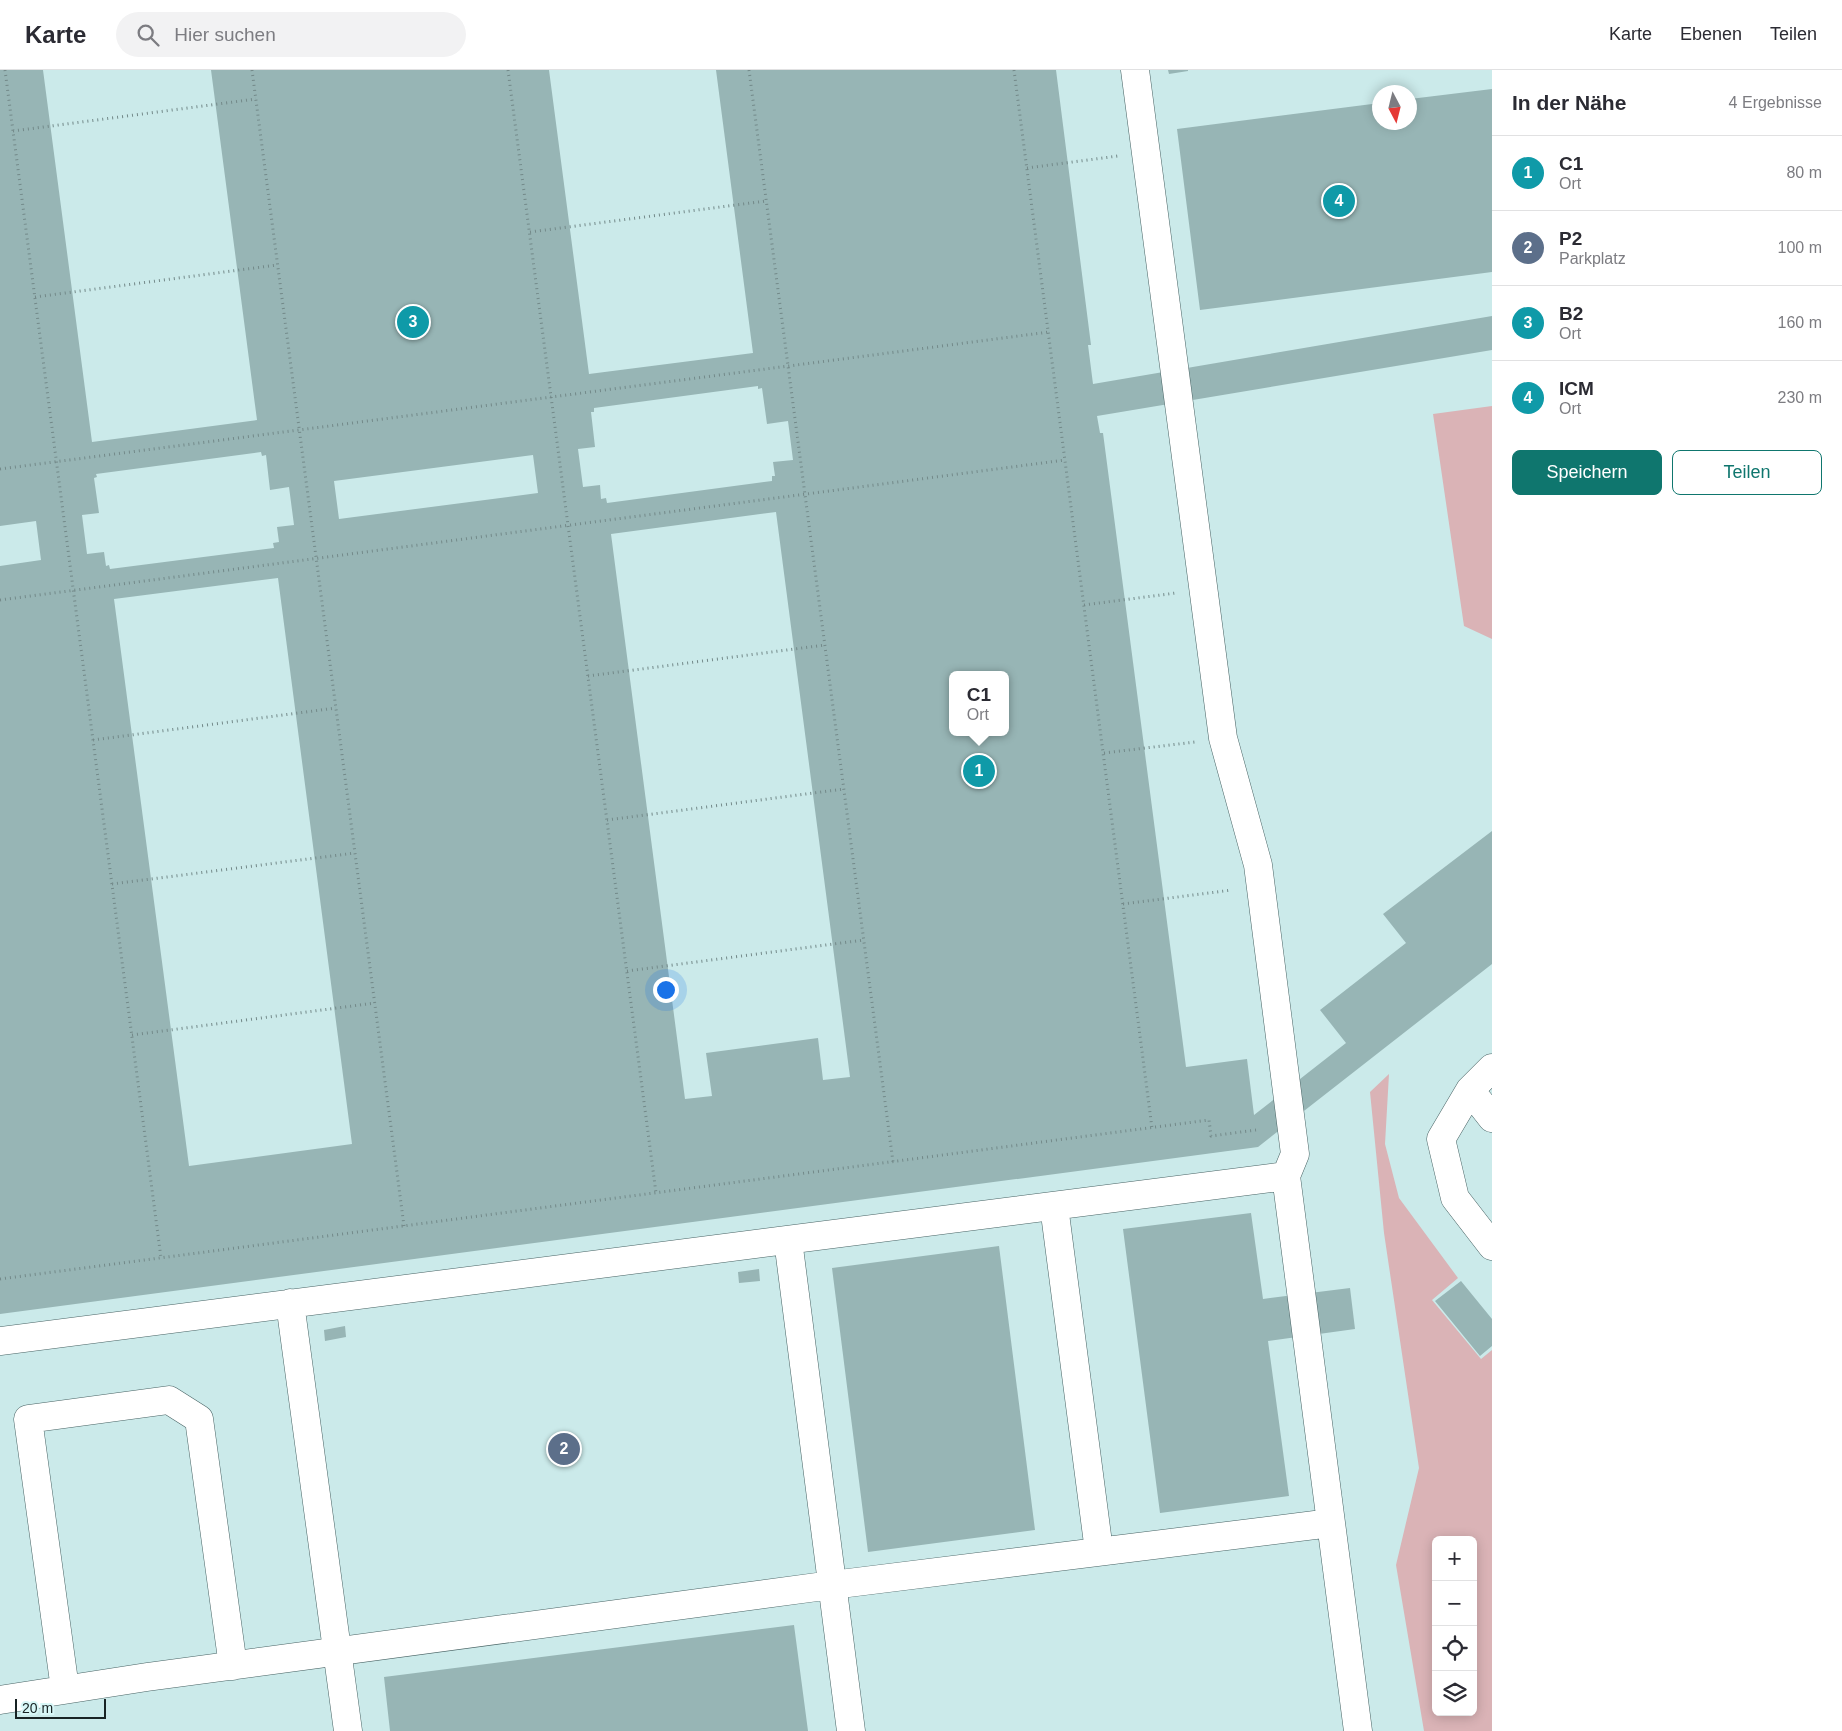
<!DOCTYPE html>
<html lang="de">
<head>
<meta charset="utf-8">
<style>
	body { margin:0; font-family:Arial,sans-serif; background:#f2f2f3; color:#2b2b33 }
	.controls { position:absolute; right:15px; bottom:15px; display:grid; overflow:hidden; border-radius:8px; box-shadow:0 2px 12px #0003 }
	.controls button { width:45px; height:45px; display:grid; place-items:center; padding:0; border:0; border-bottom:1px solid #e1e1e2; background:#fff; color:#2b2b33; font:25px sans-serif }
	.compass { position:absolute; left:1372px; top:15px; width:45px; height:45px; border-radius:50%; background:#fff; box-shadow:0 2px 12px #0003; rotate:173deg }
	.scale { position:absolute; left:15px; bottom:12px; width:91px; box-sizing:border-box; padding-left:5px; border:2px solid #182324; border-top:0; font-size:14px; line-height:18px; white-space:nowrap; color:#182324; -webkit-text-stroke:4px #d8f7f7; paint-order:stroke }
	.you { position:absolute; left:665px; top:919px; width:18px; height:18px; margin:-12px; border:4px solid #fff; border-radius:50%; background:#1a73e8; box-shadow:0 0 0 8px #1a73e833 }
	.badge { display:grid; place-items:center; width:32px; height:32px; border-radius:50%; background:#0f766e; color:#fff; font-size:16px; font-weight:700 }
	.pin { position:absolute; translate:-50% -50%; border:2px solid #fff; box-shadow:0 1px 5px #0006 }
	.popup { position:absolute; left:949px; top:601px; width:60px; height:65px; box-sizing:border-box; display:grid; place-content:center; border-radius:8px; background:#fff; filter:drop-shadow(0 1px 4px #0005); font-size:16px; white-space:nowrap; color:#7c7c81 }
	.popup b { font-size:19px; color:#2b2b33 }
	.popup::after { content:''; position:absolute; left:50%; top:100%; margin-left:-10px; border:10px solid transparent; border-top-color:#fff }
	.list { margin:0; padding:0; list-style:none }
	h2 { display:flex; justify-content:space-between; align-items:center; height:65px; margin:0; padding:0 20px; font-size:21px }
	h2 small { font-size:16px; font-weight:400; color:#7c7c81 }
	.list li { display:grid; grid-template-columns:32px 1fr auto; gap:15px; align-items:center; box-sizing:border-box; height:75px; padding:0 20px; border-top:1px solid #e1e1e2 }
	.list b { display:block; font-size:19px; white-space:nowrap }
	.list p { margin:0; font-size:16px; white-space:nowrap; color:#7c7c81 }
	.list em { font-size:16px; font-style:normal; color:#7c7c81 }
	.actions { display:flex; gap:10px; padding:15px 20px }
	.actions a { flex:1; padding:11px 0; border:1px solid #0f766e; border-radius:8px; text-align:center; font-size:18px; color:#0f766e }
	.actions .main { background:#0f766e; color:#fff }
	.icon { flex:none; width:28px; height:28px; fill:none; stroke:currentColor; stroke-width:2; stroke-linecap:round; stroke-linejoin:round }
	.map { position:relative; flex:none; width:1492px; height:1661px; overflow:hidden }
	header { display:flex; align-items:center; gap:30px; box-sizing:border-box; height:70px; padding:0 25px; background:#fff; border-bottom:1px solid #e1e1e2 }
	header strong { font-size:24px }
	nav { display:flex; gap:28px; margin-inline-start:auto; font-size:18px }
	.search { width:350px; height:45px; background:#f2f2f3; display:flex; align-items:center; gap:12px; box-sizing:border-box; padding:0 18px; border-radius:28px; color:#7c7c81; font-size:19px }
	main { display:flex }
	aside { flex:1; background:#fff }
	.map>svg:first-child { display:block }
</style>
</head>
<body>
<header>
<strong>Karte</strong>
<div class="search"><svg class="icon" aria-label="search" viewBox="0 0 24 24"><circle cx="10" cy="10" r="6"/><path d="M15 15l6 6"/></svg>Hier suchen</div>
<nav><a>Karte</a><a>Ebenen</a><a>Teilen</a></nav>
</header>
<main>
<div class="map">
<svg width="1492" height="1661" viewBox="0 0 1492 1661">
	<rect width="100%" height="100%" fill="#cbeaea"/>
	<path fill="#dab3b6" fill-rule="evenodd" d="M1492,336v233l-28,-13 -31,-212z
		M1389,1004l-4,70 14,54 59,80 -26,22 49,59 11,-9v381h-68l-28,-166 23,-97 -35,-235 -14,-141zM1436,1470h37v172h-37z"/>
	<path fill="#97b5b5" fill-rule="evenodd" d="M0,0h43l49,372 165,-22 -46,-350h338l40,304 164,-21 -37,-283h340l35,275h-3l5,39 399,-68v34l-395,66 3,17h3l83,634 61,-8 7,56 92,-72 -26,-33 86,-67 -23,-29 109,-83v133l-234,183 -1258,167v-748l41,-6 -5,-39 -36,5zM758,316v3l4,-1 5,36 21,-3 5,39 -20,2 2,14h-3v5l-165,22 -1,-5 -5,1 -1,-14 -17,2 -5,-38 17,-2 -4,-35h3v-4zM261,382l1,4 4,-1 4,35 19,-3 5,38 -17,2 2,15 -6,1 1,5 -164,21 -1,-4 -3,1 -2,-14 -17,2 -5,-39 17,-2 -5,-35 3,-1 -1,-3zM533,385l5,38 -199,26 -5,-38zM776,442l74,565 -27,3 -5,-42 -112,15 6,43 -27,3 -74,-565zM278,508l74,566 -163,22 -75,-567zM953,605h52v57h-52z
		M1168,0h20v1l-19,3z
		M1492,19v183l-292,38 -23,-181 203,-26v19h30v-23z
		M1251,1143l12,86 87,-11 5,41 -87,12 21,155 -129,17 -37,-284z
		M999,1176l36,284 -167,22 -36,-284z
		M759,1199l1,12 -21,2 -1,-11z
		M1461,1211l31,38v27l-12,10 -45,-55z
		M345,1256l1,11 -21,4 -1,-11z
		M794,1555l14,106h-418l-6,-54z"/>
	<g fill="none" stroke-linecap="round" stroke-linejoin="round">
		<defs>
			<path id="minor" d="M1135,0l88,668 35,127 37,289 -9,22
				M1492,998l-22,22 -29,49 14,59 37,48
				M1470,1020l22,28
				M1054,1136l45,345
				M788,1170l63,491
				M290,1233l58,428
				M0,1271l1286,-165 72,555
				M65,1619l-37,-270 141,-19 30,19 34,247
				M0,1630l147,-23 685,-92 499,-62"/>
		</defs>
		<use href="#minor" stroke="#486364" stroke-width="29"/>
		<path stroke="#738989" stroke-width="3" stroke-dasharray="1 4" stroke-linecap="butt" d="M5,0l156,1188
			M252,0l152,1156
			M508,0l148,1123
			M749,0l144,1092
			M1014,0l138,1058
			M13,61l243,-32
			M1027,98l91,-12
			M530,162l236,-31
			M35,227l242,-32
			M0,399l1049,-137
			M0,530l1065,-140
			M1084,535l92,-12
			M588,606l237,-31
			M93,670l243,-32
			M1104,683l91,-11
			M607,750l237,-31
			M112,814l243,-31
			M1123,834l109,-14
			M627,901l237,-31
			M132,965l243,-32
			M0,1209l1209,-159 2,16 45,-6"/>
		<use href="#minor" stroke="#fff" stroke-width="28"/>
	</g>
</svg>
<div class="controls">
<button>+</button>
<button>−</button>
<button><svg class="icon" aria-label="locate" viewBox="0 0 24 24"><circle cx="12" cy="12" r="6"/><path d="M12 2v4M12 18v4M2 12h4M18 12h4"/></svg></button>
<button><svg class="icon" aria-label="layers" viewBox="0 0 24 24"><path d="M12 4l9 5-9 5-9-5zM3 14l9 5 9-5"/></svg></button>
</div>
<svg class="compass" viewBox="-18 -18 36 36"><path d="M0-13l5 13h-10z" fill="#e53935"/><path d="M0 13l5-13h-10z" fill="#7c7c81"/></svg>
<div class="scale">20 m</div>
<div class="you"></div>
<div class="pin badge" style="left:979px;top:701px;background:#0f9aa8">1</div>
<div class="popup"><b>C1</b>Ort</div>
<div class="pin badge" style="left:564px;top:1379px;background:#5c6f8a">2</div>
<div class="pin badge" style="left:413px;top:252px;background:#0f9aa8">3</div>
<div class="pin badge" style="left:1339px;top:131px;background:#0f9aa8">4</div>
</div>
<aside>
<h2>In der Nähe<small>4 Ergebnisse</small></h2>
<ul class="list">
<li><span class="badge" style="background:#0f9aa8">1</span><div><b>C1</b><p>Ort</p></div><em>80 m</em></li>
<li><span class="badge" style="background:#5c6f8a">2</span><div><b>P2</b><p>Parkplatz</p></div><em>100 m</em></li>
<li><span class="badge" style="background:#0f9aa8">3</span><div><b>B2</b><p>Ort</p></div><em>160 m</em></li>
<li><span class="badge" style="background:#0f9aa8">4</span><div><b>ICM</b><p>Ort</p></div><em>230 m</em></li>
</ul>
<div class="actions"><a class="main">Speichern</a><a>Teilen</a></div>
</aside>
</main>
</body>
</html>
